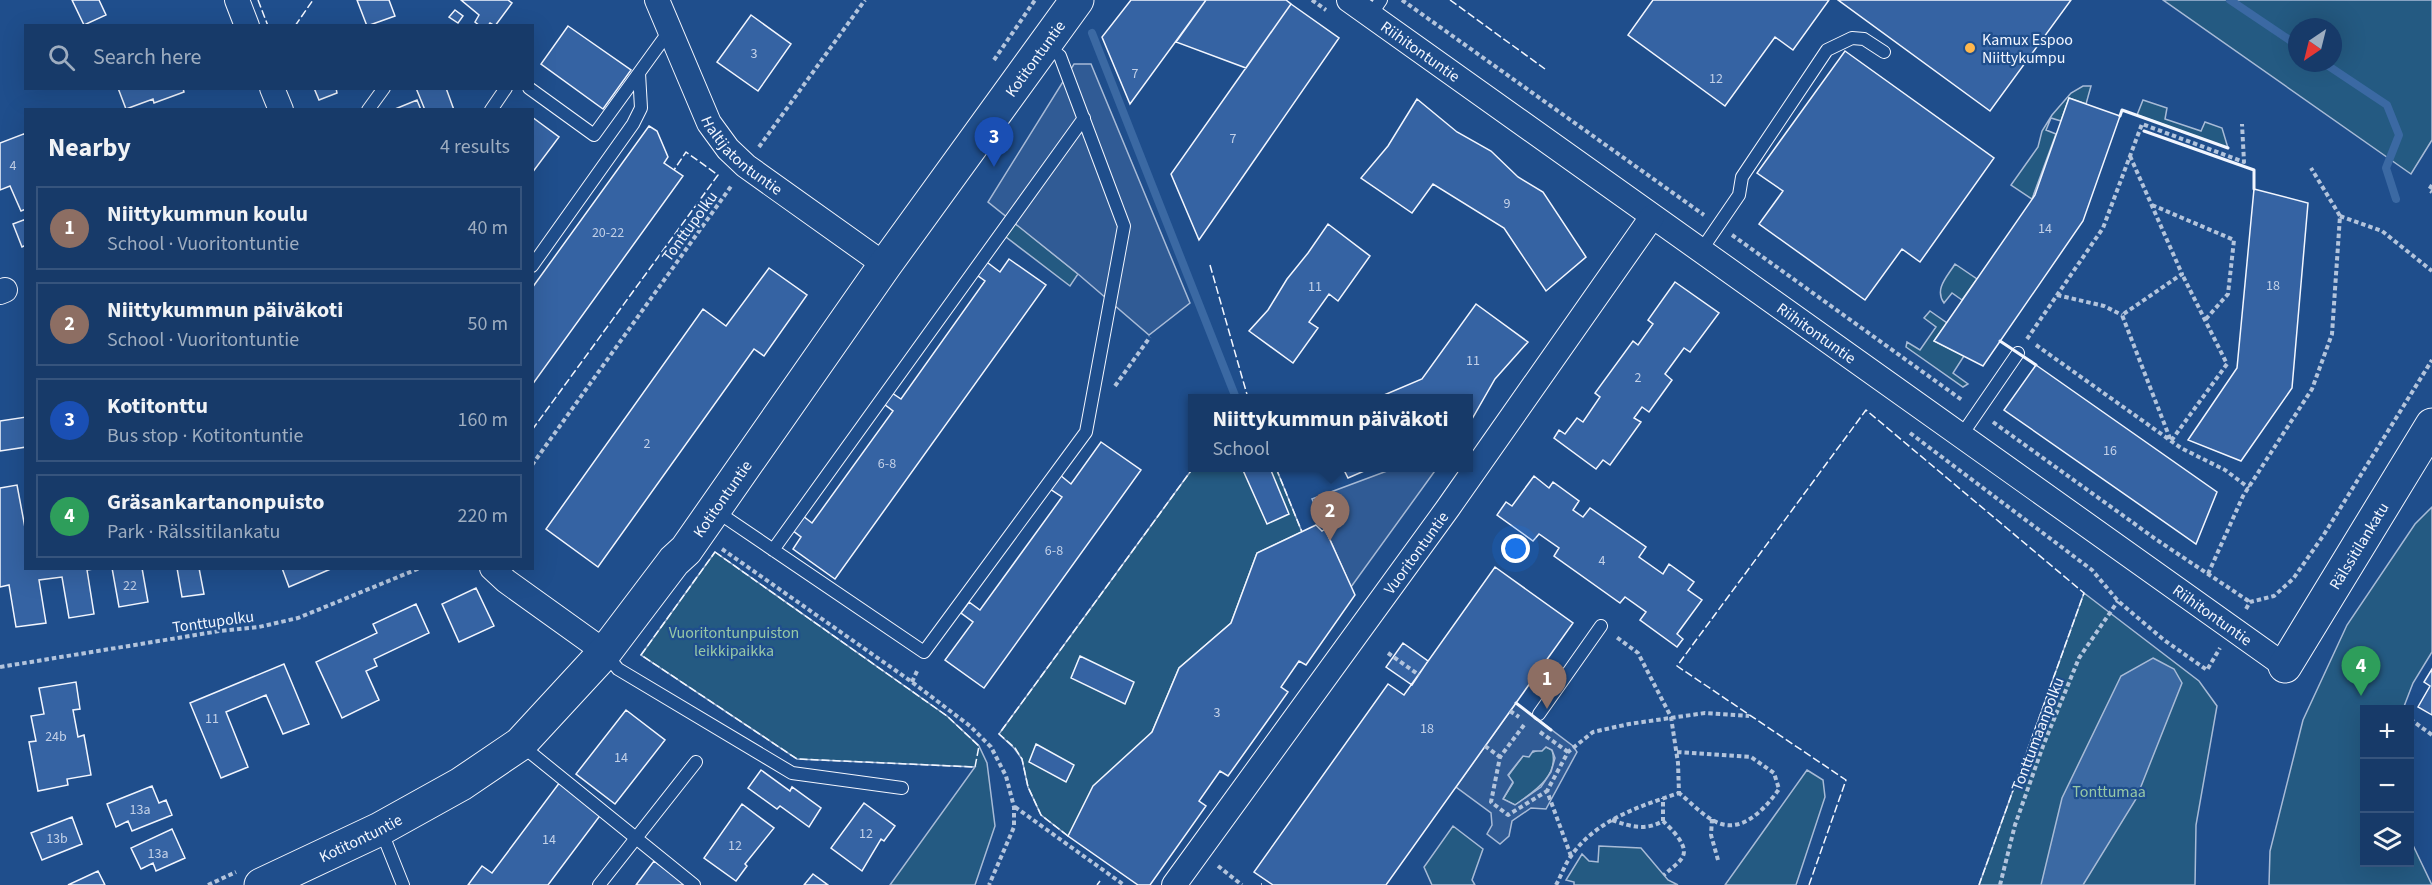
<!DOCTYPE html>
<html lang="en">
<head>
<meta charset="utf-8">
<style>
	body { margin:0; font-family:"Source Sans 3",sans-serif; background:#244571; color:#f1f3f6 }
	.controls { position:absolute; right:18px; bottom:18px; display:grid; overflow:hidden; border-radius:0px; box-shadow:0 6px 24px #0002 }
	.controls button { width:54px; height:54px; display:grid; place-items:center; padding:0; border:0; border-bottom:2px solid #36547d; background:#173a69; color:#f1f3f6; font:30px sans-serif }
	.compass { position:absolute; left:2288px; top:18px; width:54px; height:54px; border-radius:50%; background:#173a69; box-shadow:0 6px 24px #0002; rotate:215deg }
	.you { position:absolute; left:1516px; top:549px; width:21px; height:21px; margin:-15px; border:4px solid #fff; border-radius:50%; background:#1a73e8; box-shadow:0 0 0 9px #1a73e833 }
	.badge { display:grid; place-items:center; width:39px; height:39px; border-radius:50%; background:#8c9099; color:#fff; font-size:20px; font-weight:700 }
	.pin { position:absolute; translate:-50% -50px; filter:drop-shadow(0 2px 3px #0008) }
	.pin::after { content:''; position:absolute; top:32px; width:21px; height:18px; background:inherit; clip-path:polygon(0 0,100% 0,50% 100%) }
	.popup { position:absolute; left:1188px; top:394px; width:285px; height:78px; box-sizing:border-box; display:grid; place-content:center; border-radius:0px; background:#173a69; filter:drop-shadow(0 2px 4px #0005); font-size:20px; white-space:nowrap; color:#9eadc0 }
	.popup b { font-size:22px; color:#f1f3f6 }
	.popup::after { content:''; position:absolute; left:50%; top:100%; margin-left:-12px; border:12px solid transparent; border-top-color:#173a69 }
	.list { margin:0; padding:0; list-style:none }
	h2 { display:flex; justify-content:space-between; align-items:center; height:78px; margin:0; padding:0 24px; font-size:26px }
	h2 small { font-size:20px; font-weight:400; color:#9eadc0 }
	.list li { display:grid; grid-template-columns:39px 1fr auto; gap:18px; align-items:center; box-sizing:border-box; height:84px; margin:0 12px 12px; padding:0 12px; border:2px solid #36547d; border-radius:0px }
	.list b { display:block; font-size:22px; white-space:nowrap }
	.list p { margin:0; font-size:20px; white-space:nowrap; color:#9eadc0 }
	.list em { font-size:20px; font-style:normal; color:#9eadc0 }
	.icon { flex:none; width:33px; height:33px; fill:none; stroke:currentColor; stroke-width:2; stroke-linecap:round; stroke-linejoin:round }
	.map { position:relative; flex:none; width:2432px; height:885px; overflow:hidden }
	.search { position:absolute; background:#173a69; box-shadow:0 6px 24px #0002; left:24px; top:24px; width:510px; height:66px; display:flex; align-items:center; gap:15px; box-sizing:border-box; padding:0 21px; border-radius:0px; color:#9eadc0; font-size:22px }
	.panel { position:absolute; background:#173a69; box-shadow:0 6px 24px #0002; left:24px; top:108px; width:510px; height:462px; border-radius:0px }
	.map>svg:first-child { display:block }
</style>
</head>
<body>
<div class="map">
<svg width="2432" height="885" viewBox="0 0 2432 885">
	<rect width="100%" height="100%" fill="#1f4e8c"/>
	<path fill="#245a82" stroke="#a8bbd7" stroke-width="1.5" fill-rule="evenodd" d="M2163,0h269v140l-21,34zM2297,27h36v36h-36z
		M2083,86h8l-5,18 -17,-6 -8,23 -10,-3 -5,12 10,4 -24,65 -21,-14 27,-38 4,-16 10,-16 19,-22z
		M2143,100l24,8 -2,11 36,12 4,-9 17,6 6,20 -91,-33z
		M1013,221l65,53 -8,12 -68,-52z
		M1955,264l22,15 -15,21 -10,-7 -8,10c-10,-14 3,-26 11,-39z
		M1930,311l17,12 -13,18 30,15 -11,17 15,11 -5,3 -57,-40 1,-5 13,8 16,-23 -12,-9z
		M1193,468h83l26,64 -45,21 -26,70 -52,45 -27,64 -84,104 -27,-21 -13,-28 -6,-28 -8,-11 -15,-14z
		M2432,507v145l-19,31 -10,26 -39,1v152h46v-23l22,46h-163l1,-34 33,-131 44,-95 68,-101z
		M715,552l232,164 32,30 8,17 8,63 -20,59h-85l85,-118 -178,-8 -156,-104z
		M2084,593l115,88 18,25 -21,119 -1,60h-216z
		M1546,747l6,3c8,26 -19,42 -37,55l-12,-6 10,-16 -5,-7 15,-20z
		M1807,770l16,10 2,17 -29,88h-71z
		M1453,826l30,23 -11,31 3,5h-43l-8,-18z
		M1599,846l42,2 27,32 10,5h-104v-3l-8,-2 16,-26 7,7 9,1z"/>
	<path fill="#305b95" stroke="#a8bbd7" stroke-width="1.5" fill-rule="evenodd" d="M1074,64h17l99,239 -41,32 -71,-61 -90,-72z
		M1395,468h42l-86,119 -39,-88z
		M1516,703l57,43 4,6 -31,57 -15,-1 -19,13 -3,15 -9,8 -13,-10 5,-9 -1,-12 -35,-26zM1546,747l6,3 3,8 -4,14 -10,15 -26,18 -12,-6 10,-17 -5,-7 15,-19 6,1 4,-6h9z"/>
	<path fill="#3b69a3" stroke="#a8bbd7" stroke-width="1.5" d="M2153,658l21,11 8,14 -46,116 -53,86h-42l21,-87 59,-122z"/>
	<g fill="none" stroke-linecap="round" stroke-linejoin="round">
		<path stroke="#3b69a3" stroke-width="8" d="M2230,0l67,45
			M1092,33l144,365
			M2324,63l63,42 12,30 -13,33 10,31"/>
	</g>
	<path fill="#3563a3" stroke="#f2f6ff" stroke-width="1.5" d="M72,0h27l7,15 -22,10z
		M357,0h32l6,16 -28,10z
		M461,0h47l4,3 -17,23 -5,-3 -2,3h-8l-5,-4 4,-7z
		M1131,0h75l-76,104 -28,-67z
		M1206,0h80l5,4 -45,64 -70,-26z
		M1653,0h176l-36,50 -18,-13 -50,69 -97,-71z
		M1838,0h233l-81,111z
		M1291,4l48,34 -140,202 -28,-66z
		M455,10l8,6 -5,7 -9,-6z
		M751,15l40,29 -33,47 -41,-29z
		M568,26l63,44 -28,39 -62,-45z
		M1845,51l149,107 -74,104 -18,-13 -37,51 -106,-76 24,-33 -26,-18z
		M118,88h65l1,4 -30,11 -1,-4 -27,10z
		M314,88h22l1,5 -18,7z
		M416,88h30l8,22h-29z
		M2069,98l51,18 -37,105 -100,145 -49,-25 101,-146z
		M1417,99l40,33 34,19 27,26 25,15 43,65 -40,34 -42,-63 -71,-44 -21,29 -51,-35 27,-32z
		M417,100l4,10h-26v-1z
		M532,117l27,20 -27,36z
		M649,126l8,5 11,26 -4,6 19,13 -151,209v-97z
		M26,133v76l-5,2 -11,-25 -10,4v-47z
		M2254,189l54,14 -16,185 -51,73 -53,-21 49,-72z
		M26,219v26l-4,2 -9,-23z
		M1328,224l42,32 -32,45 -9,-7 -20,28 9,6 -25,35 -44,-32 19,-21 19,-31 21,-26z
		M1009,259l37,26 -211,294 -42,-30 8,-12 -9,-7 11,-14 9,7 81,-112 -9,-7 8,-11 9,6 84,-118 -11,-8 10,-13 16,12z
		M769,268l38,27 -43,61 -10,-7 -156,218 -52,-38 157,-220 23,17z
		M1675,282l44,31 -29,39 -6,-4 -19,26 7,6 -23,32 -7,-5 -8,11 7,4 -31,43 -7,-5 -7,9 -42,-31 5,-8 6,4 12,-16 6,4 17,-25 -5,-4 38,-52 5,4 15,-21 -5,-4z
		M1476,304l52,38 -33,37 -27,47v-28h-91l45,-19z
		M2036,365l181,127 -21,52 -192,-134z
		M26,417v30l-26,4v-30z
		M1101,442l40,28 -157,218 -39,-28 28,-38 -12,-9 8,-11 11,8 82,-113 -12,-8 10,-14 11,9z
		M1242,468h28l19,46 -22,10z
		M1343,468h28l-23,10z
		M1534,476l15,12 4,-6 26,19 -6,9 10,7 7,-9 56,39 -7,10 24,17 6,-10 25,18 -6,8 14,10 -25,34 6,5 -6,8 -37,-27 6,-8 -21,-15 -5,6 -66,-47 5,-8 -20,-14 -6,7 -36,-26 9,-13 6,4z
		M17,485l9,48v35h74l-13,2 7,44 -25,4 -7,-41 -23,3 7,43 -30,4 -7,-42 -9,2v-99z
		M1316,525l6,6 3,-2 30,66 -49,70 -7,-4 -18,26 7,5 -60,84 -8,-5 -21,30 7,5 -56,79h-12l-70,-49 25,-50 59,-54 27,-64 52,-45 26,-70z
		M1495,567l78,56 -187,262h-113l-19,-13 134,-188 16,11z
		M112,568h30l6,34 -29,5z
		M177,568h22l5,26 -22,3z
		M282,568h51l-44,19z
		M476,588l18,38 -35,16 -17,-38z
		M416,604l13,29 -55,26 3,7 -11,5 13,29 -37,18 -26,-56 61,-29 -4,-9z
		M1403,643l25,18 -16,24 -26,-18z
		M1080,656l54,26 -9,22 -54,-26z
		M284,664l25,60 -26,10 -17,-39 -40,17 22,55 -27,11 -31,-75z
		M2432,669v46l-14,-8 12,-21 -6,-4z
		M76,682l4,27 -7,1 5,27 6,-2 7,40 -24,4 1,6 -30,6 -9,-49 7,-1 -5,-25 13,-2 -5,-26z
		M626,710l39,30 -50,64 -39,-30z
		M1036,744l38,21 -8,17 -37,-20z
		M761,770l29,21 2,-4 29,21 -12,19 -29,-21 -3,3 -29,-21z
		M560,782l42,31 -54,72h-80l14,-19 10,7z
		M152,786l7,17 7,-3 6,15 -40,16 -4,-10 -12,6 -9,-23z
		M864,803l31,23 -11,15 -3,-2 -19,32 -31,-23z
		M742,804l32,24 -29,36 2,2 -11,15 -32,-23z
		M72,817l10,27 -40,16 -11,-27z
		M172,829l13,29 -29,13 -3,-8 -12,6 -10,-21z
		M654,861l32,24h-50z
		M98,871l7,14h-37z
		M813,874l15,11h-24z"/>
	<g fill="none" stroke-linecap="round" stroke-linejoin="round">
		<defs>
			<path id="lane" d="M1370,16l11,-16
				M529,88l65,47 76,-105
				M368,110l16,-22
				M491,110l15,-22
				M1700,252l39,-57 3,-18 85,-127 25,-12 12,1 20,13
				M532,266l101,-142 8,-16 -2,-35
				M1961,436l57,-83
				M716,511l208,141 162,-220 38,-206 -64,-170 -14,-11
				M773,550l311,-432
				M605,653l13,16 174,104 110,15
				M1539,714l62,-88
				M521,745l173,140
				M381,830l22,55
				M599,885l97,-123"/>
			<g id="street">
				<path d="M237,0l10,26"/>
				<path id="s1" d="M657,0l52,123 19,26 18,17 139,99"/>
				<path id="s2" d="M1349,0l936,666"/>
				<path d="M272,88l9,22"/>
				<path d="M0,292l5,-2"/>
				<path d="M492,568l14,13 99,71"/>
				<path id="s3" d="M1174,885l274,-377 204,-291"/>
			</g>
			<g id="secondary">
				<path id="s4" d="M2285,666l147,-241"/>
				<path id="s5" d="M261,885l119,-56 81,-45 59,-40 85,-92 69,-91 12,-11 199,-285 192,-265"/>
			</g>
		</defs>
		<use href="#lane" stroke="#f2f6ff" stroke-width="14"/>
		<use href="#street" stroke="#f2f6ff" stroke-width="26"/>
		<use href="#secondary" stroke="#f2f6ff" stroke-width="35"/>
		<path stroke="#b3c4dc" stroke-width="4" stroke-dasharray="4.5 3" stroke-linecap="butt" d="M1312,0l14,10
			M1402,0l302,215
			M994,60l41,-60
			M759,147l106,-147
			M2130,156l52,118 -60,41 49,126 56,-77 -45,-90
			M2432,185l-3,5 3,2
			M2152,205l82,35 -6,54 -23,26
			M2340,216l42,15 50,40
			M1732,235l230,165
			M2057,295l47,11 18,9
			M2027,339l76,-111 39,-104 102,38 -2,-38
			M2036,345l145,103 44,22 24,18
			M1115,386l35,-49
			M1993,422l164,118 93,62
			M1910,433l182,137 26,31 46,39 43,30 13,-22
			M532,465l200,-280
			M722,549l190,133 58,44 21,21 15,29 8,31v20l-25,58
			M2208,574l35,-78 69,-107 20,-55 8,-118 -29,-48
			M2246,609l4,-7 24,-6 19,-17 30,-43 109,-176
			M1388,653l31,22
			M0,667l220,-36 39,-4 39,-9 122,-50
			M912,682l6,-13
			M2395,708l2,2
			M1510,711l9,6
			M2410,719l22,16
			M1524,725l-24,32 -9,45 17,13 39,-24
			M1540,732l28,20
			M1485,746l15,11
			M1677,752l74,5 23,16 5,16c-11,16 -31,39 -53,36 -17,-2 -34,-22 -47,-32
			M1015,807l109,78
			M1712,819l-1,16 7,25
			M1612,820c20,7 33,11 51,1v-23
			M1663,821c8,8 27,25 19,37 -4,6 -13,12 -18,17
			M1571,856l-24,-65 21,-39 25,-20 36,-8 76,-11 44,3
			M1218,866l24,19
			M208,885l28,-13
			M1261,885h1
			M1556,885c5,-9 9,-21 15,-29 25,-36 69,-50 108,-63l-1,-30 -7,-46 -33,-64 -23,-17
			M2000,885l15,-60 28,-79 36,-88 39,-57"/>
		<use href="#lane" stroke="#1f4e8c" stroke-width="12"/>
		<use href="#street" stroke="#1f4e8c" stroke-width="24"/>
		<use href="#secondary" stroke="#1f4e8c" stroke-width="33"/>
		<path stroke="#f2f6ff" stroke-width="1.5" stroke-dasharray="8 3" stroke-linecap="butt" d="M258,0l10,26
			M1450,0l95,69
			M295,26l18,-26
			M1210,265l38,133
			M532,430l186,-255 -32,-23 -12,18
			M1276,468l26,64
			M715,552l232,164 32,30 -4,21 -178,-8 -156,-104z
			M1068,836l-27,-21 -13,-28 -6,-28 -7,-11 -16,-14 194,-266
			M1097,885l3,-4
			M1809,885l37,-105 -169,-114 189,-256 218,183 -105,292"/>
		<path stroke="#f2f6ff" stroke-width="3" d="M2120,116l2,-6 106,38
			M2144,131l110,39v19
			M2000,341l36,24
			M1516,703l35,27"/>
	</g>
	<circle fill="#ffb74d" stroke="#1f4e8c" stroke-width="2" cx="1970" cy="48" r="6"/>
	<g text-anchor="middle" stroke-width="4.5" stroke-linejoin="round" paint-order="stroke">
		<g font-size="14" fill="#c3d1e8">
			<text x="754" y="58">3</text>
			<text x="1135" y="78">7</text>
			<text x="1716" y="83">12</text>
			<text x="1233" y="143">7</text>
			<text x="13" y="170">4</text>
			<text x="1507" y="208">9</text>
			<text x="2045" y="233">14</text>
			<text x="608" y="237">20-22</text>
			<text x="2273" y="290">18</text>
			<text x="1315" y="291">11</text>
			<text x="1473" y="365">11</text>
			<text x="1638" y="382">2</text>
			<text x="647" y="448">2</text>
			<text x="2110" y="455">16</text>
			<text x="887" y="468">6-8</text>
			<text x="1054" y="555">6-8</text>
			<text x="1602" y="565">4</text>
			<text x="130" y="590">22</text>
			<text x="1217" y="717">3</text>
			<text x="212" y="723">11</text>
			<text x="1427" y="733">18</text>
			<text x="56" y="741">24b</text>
			<text x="621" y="762">14</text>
			<text x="140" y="814">13a</text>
			<text x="866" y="838">12</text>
			<text x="57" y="843">13b</text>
			<text x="549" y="844">14</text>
			<text x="735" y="850">12</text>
			<text x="158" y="858">13a</text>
		</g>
		<g font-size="16" fill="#f2f6ff" stroke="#1f4e8c" text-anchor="start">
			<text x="1982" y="45">Kamux Espoo<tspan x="1982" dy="18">Niittykumpu</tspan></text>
		</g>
		<g font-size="16" fill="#f2f6ff" stroke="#1f4e8c">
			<text dy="6" stroke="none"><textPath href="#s2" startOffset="88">Riihitontuntie</textPath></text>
			<text dy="6" stroke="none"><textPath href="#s5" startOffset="1154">Kotitontuntie</textPath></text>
			<text dy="6" stroke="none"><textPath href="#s1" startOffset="180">Haltijatontuntie</textPath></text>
			<text transform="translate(689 226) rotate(-54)" y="6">Tonttupolku</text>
			<text dy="6" stroke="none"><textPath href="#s2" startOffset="574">Riihitontuntie</textPath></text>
			<text dy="6" stroke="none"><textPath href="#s5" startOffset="614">Kotitontuntie</textPath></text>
			<text dy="6" stroke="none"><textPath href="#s4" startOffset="141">Rälssitilankatu</textPath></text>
			<text dy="6" stroke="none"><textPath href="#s3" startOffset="411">Vuoritontuntie</textPath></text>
			<text dy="6" stroke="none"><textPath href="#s2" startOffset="1060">Riihitontuntie</textPath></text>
			<text transform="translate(213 621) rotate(-8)" y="6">Tonttupolku</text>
			<text transform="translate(2037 734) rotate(-69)" y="6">Tonttumaanpolku</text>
			<text dy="6" stroke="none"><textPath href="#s5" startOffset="110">Kotitontuntie</textPath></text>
		</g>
		<g font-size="16" fill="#97c8a6" stroke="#1f4e8c">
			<text x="734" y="638">Vuoritontunpuiston<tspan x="734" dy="18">leikkipaikka</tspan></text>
			<text x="2109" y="797">Tonttumaa</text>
		</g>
	</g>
</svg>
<div class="controls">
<button>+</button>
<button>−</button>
<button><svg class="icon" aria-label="layers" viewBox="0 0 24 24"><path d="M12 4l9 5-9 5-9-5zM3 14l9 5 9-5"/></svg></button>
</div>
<svg class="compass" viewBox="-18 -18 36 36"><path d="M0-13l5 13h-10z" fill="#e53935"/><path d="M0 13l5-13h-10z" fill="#9eadc0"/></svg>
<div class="you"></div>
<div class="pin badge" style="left:1547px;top:709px;background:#8d6e63">1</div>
<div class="pin badge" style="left:1330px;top:541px;background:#8d6e63">2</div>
<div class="popup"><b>Niittykummun päiväkoti</b>School</div>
<div class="pin badge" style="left:994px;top:167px;background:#1a4fb4">3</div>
<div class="pin badge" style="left:2361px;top:696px;background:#2e9e5b">4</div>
<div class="search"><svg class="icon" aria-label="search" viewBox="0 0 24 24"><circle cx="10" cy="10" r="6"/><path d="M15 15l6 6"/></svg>Search here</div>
<section class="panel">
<h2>Nearby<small>4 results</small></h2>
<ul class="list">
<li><span class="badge" style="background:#8d6e63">1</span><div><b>Niittykummun koulu</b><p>School · Vuoritontuntie</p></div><em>40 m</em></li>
<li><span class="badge" style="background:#8d6e63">2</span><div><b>Niittykummun päiväkoti</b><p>School · Vuoritontuntie</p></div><em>50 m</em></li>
<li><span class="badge" style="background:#1a4fb4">3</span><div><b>Kotitonttu</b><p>Bus stop · Kotitontuntie</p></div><em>160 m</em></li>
<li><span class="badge" style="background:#2e9e5b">4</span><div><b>Gräsankartanonpuisto</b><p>Park · Rälssitilankatu</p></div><em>220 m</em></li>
</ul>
</section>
</div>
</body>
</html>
